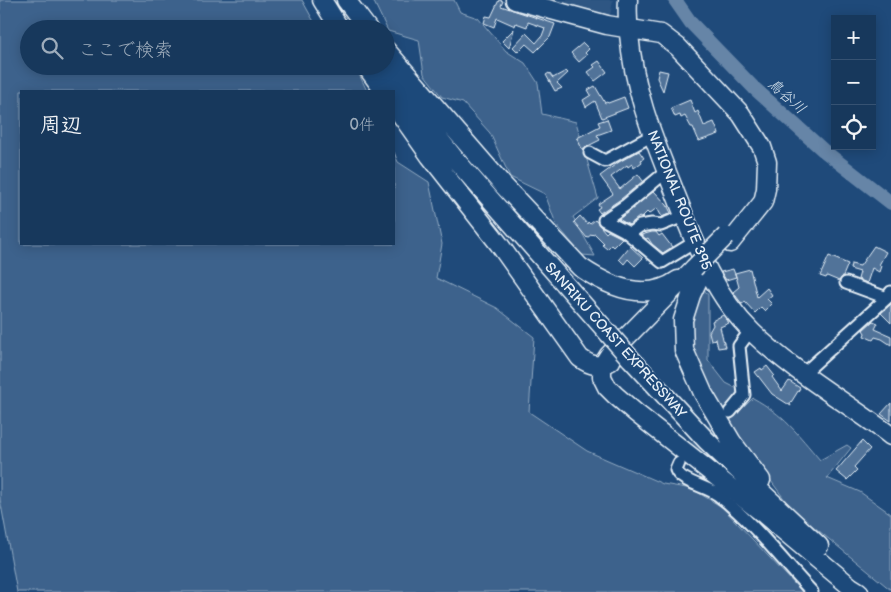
<!DOCTYPE html>
<html lang="ja">
<head>
<meta charset="utf-8">
<style>
	body { margin:0; font-family:"Balsamiq Sans","Klee One",sans-serif; background:#203f62; color:#f1f3f6 }
	.controls { position:absolute; right:15px; top:15px; display:grid; overflow:hidden; border-radius:0px; box-shadow:0 2px 12px #0003 }
	.controls button { width:45px; height:45px; display:grid; place-items:center; padding:0; border:0; border-bottom:1px solid #365272; background:#17385c; color:#f1f3f6; font:25px sans-serif }
	.list { margin:0; padding:0; list-style:none }
	h2 { display:flex; justify-content:space-between; align-items:center; height:65px; margin:0; padding:0 20px; font-size:21px }
	h2 small { font-size:16px; font-weight:400; color:#9eacbb }
	.icon { flex:none; width:28px; height:28px; fill:none; stroke:currentColor; stroke-width:2; stroke-linecap:round; stroke-linejoin:round }
	.map { position:relative; flex:none; width:891px; height:592px; overflow:hidden }
	.search { position:absolute; background:#17385c; box-shadow:0 2px 12px #0003; left:20px; top:20px; width:375px; height:55px; display:flex; align-items:center; gap:12px; box-sizing:border-box; padding:0 18px; border-radius:28px; color:#9eacbb; font-size:19px }
	.panel { position:absolute; background:#17385c; box-shadow:0 2px 12px #0003; left:20px; top:90px; width:375px; height:155px; border-radius:0px }
	.map>svg:first-child { display:block }
</style>
</head>
<body>
<div class="map">
<svg width="891" height="592" viewBox="0 0 891 592">
	<rect width="100%" height="100%" fill="#1f4a7a"/>
	<filter id="ink" filterUnits="userSpaceOnUse"><feTurbulence type="fractalNoise" baseFrequency=".02" numOctaves="2"/><feDisplacementMap in="SourceGraphic" scale="10" xChannelSelector="R" yChannelSelector="G"/><feConvolveMatrix kernelMatrix="1 2 1 2 8 2 1 2 1" color-interpolation-filters="sRGB"/></filter>
	<g filter="url(#ink)">
		<path fill="#2e5683" d="M539,0h74l-3,17z"/>
		<path fill="#3c628c" stroke="#92aac2" d="M0,0h302l16,29h-289v37h323l7,8 8,17h-346v153h373v-92l4,10 31,20 13,62 -6,34 61,30 37,29 -5,75 58,39 76,33 29,5 30,18 80,85h-785l-17,-93z
			M373,0h81l6,12 18,6 28,33 19,12 13,20 4,31 34,8 22,76 -25,19 22,39 -13,-1 -26,-31 -11,-30 -35,-17 -20,-44 -27,-30 -21,-6 -18,-23 -5,-34 -31,-9z
			M702,286l6,9v65l18,23 16,8 -19,24 -30,-57 -5,-37z
			M753,398c31,17 44,35 67,62l27,-15 4,3 -24,30 33,14 31,22v76l-100,-82 -63,-85z"/>
		<g fill="none" stroke-linecap="round" stroke-linejoin="round">
			<path stroke="#6685a7" stroke-width="14" d="M675,0l16,23 63,65 69,62 68,53"/>
		</g>
		<path fill="#517399" stroke="#e8f1f8" d="M499,0l4,1 -2,5 54,18 -5,13 -15,15 -9,-8 -8,8 -5,-5 13,-14 10,10 6,-7 3,-8 -17,-6 -1,5 -11,-4 -1,3 -18,-8 -3,9 -10,-4 2,-7 5,1z
			M514,29l-5,19 -7,-7z
			M583,43l6,6 -4,4 2,2 -8,7 -8,-9z
			M599,61l8,11 -12,9 -7,-9 7,-5 -2,-2z
			M659,70l9,2 -5,19 -6,-13z
			M566,71l2,2 -11,10 5,5 -7,3 -9,-16 3,-2 4,5z
			M595,86l10,17 2,-1 1,1 16,-6 4,11 -26,10 -7,-17 -9,6 -3,-7 8,-5 -3,-5z
			M690,100l5,13 3,-2 6,15 10,-4 5,12 -20,7 -6,-14h-2l-6,-11 -4,2 -1,-3 -5,2 -4,-9z
			M607,119l4,11 -14,5 3,5 -18,9 -5,-11 23,-12 -2,-4z
			M639,151l5,7 -3,2 1,2 -8,6 -2,-4 -4,3 -1,-2 -16,12 9,12 18,-15 5,7 -22,18 -21,14 -3,-4 3,-2 -2,-3 15,-10 -13,-18 19,-14z
			M654,191l13,14 4,8 -9,4 -5,-9 -8,6 -2,-2 -6,6 -2,-1 -10,8 -9,-5 -1,-1z
			M580,216l7,8 1,-2 2,2 5,-4 11,13 2,-2 14,7 -9,9 -2,-2 -4,4 -5,-4 2,-2 -9,-9 -2,1 -1,-1 -5,4 -13,-16z
			M652,232h4l3,4 3,-2 10,13 -9,6 -11,-9 -4,-6 -2,1 -5,-4z
			M630,246l13,12 -8,8 -7,-7 -4,5 -5,-5z
			M874,246l12,6 -7,13 2,1 -2,6 -7,-4 -5,15 -9,-4 2,-7 -10,-3 1,-5 9,2z
			M829,256l19,8 -5,12 -4,5 -12,-5 -1,2 -6,-2z
			M733,269l3,8 -10,3 -5,-8z
			M750,269l7,28 10,-9 5,7 -5,4 5,5 -7,7 -4,-4 -6,6 -10,-11 -3,2 -9,-12 6,-5 -4,-14z
			M891,304v19l-10,-10z
			M723,315l6,8 -9,4 5,20 -7,1 -2,-9 -5,1 -2,-8 4,-7 -1,-4z
			M873,321l5,2 -3,6 16,7v9l-9,-6 -7,-2 -2,3 -9,-4 1,-3 -2,-3z
			M767,366l7,9 -2,2 10,14 7,-10 11,7 -10,16 1,2 -19,-12 -17,-22 6,-4 1,2z
			M891,403v18l-10,-7z
			M862,441l8,8 -16,18 3,3 -10,10 -11,-9z"/>
		<g fill="none" stroke-linecap="round" stroke-linejoin="round">
			<path stroke="#3d638d" stroke-width="11" stroke-dasharray="11 5.5" stroke-linecap="butt" d="M683,458l41,-39"/>
			<defs>
				<path id="minor" d="M590,153l15,8 48,-26
					M667,171l-41,34 -22,15 21,11 37,31 33,-20
					M629,234l11,-8 12,-2 9,1 23,-9
					M846,283l41,15
					M804,373l83,-75 4,-6
					M730,412l14,-17 -5,-49 11,-15
					M679,463l-3,7c4,12 31,16 42,25 35,27 63,64 94,97"/>
				<path id="highway" d="M322,0l18,29
					M346,0l22,29
					M515,0l92,25 54,9 17,13 63,67 21,33 5,15 -1,27 -3,13 -33,41
					M628,0c-1,11 0,23 1,34 5,58 24,103 45,156 20,50 38,103 78,142 40,39 94,70 139,104
					M386,50l117,135 77,82c29,20 66,36 98,13
					M366,66l18,25
					M382,66l73,93 154,175
					M394,105l36,51 69,88 81,114c11,8 19,10 31,3
					M694,268l-85,87 -7,11v11l5,10 8,8 21,18 129,102 86,72 8,5
					M700,276l-9,19 -8,25 1,30 19,43 29,49 29,38
					M630,358l77,83 112,105"/>
			</defs>
			<use href="#minor" stroke="#e8f1f8" stroke-width="15"/>
			<use href="#highway" stroke="#e8f1f8" stroke-width="21"/>
			<use href="#minor" stroke="#1f4a7a" stroke-width="11"/>
			<use href="#highway" stroke="#1f4a7a" stroke-width="18"/>
			<defs>
				<path id="highway-bridge" d="M694,268l32,-32
					M609,334l21,24"/>
			</defs>
			<use href="#highway-bridge" stroke="#e8f1f8" stroke-width="21" stroke-linecap="butt"/>
			<use href="#highway-bridge" stroke="#1f4a7a" stroke-width="18"/>
		</g>
	</g>
	<g text-anchor="middle" stroke-width="4" stroke-linejoin="round" paint-order="stroke">
		<g font-size="14" fill="#e8f1f8" stroke="#1f4a7a">
			<text transform="translate(680 200) rotate(68)" y="5">NATIONAL ROUTE 395</text>
			<text transform="translate(616 340) rotate(48)" y="5">SANRIKU COAST EXPRESSWAY</text>
		</g>
		<g font-size="15" font-style="italic" fill="#d4e1ec" stroke="#1f4a7a">
			<text transform="translate(787 96) rotate(42)" y="5">鳥谷川</text>
		</g>
	</g>
</svg>
<div class="controls">
<button>+</button>
<button>−</button>
<button><svg class="icon" aria-label="locate" viewBox="0 0 24 24"><circle cx="12" cy="12" r="6"/><path d="M12 2v4M12 18v4M2 12h4M18 12h4"/></svg></button>
</div>
<div class="search"><svg class="icon" aria-label="search" viewBox="0 0 24 24"><circle cx="10" cy="10" r="6"/><path d="M15 15l6 6"/></svg>ここで検索</div>
<section class="panel">
<h2>周辺<small>0件</small></h2>
<ul class="list">
</ul>
</section>
</div>
</body>
</html>
